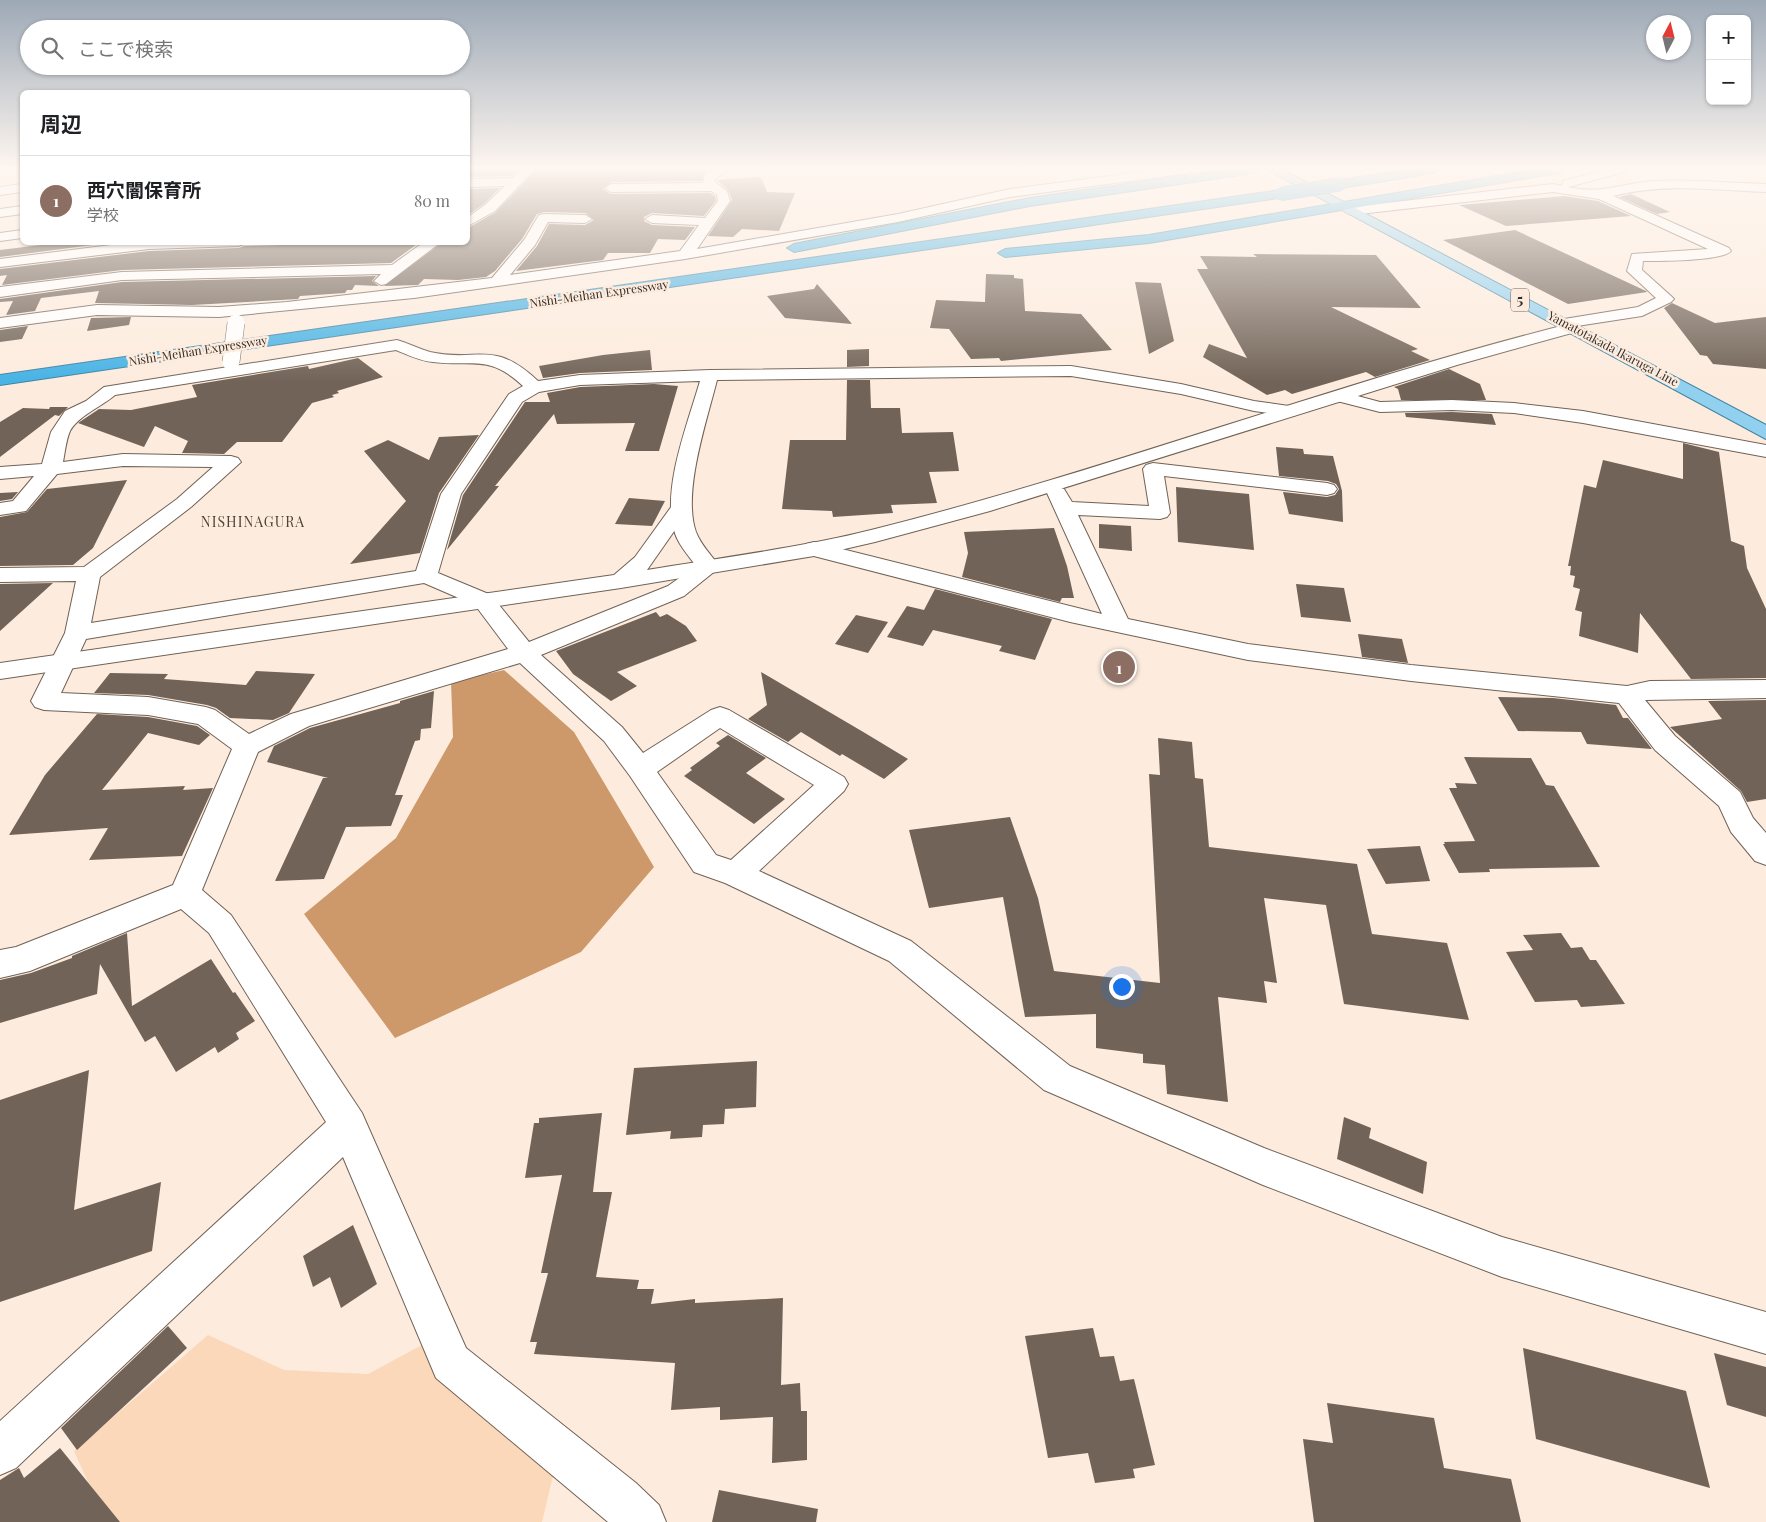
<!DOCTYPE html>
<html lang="ja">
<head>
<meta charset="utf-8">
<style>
	body { margin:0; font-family:"Playfair Display","Noto Sans JP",serif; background:#f6f6f6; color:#202124 }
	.controls { position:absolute; right:15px; top:15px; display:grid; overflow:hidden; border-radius:8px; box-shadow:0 1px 4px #0004 }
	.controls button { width:45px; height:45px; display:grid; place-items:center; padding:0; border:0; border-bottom:1px solid #e0e0e0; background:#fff; color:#202124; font:25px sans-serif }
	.compass { position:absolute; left:1646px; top:15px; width:45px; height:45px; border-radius:50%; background:#fff; box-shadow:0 1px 4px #0004; rotate:7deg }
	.you { position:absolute; left:1121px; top:986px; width:18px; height:18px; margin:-12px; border:4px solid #fff; border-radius:50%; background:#1a73e8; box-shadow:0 0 0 8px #1a73e833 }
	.badge { display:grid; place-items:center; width:32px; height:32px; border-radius:50%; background:#1b7faa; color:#fff; font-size:16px; font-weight:700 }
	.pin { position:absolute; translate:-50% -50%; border:2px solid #fff; box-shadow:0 1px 5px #0006 }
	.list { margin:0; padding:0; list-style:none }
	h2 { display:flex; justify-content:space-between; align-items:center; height:65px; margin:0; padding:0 20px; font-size:21px }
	h2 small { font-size:16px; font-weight:400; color:#757577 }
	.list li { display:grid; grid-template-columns:32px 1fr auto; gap:15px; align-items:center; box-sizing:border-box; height:90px; padding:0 20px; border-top:1px solid #e0e0e0 }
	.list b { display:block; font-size:19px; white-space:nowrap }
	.list p { margin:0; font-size:16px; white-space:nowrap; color:#757577 }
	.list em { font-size:16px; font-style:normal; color:#757577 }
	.icon { flex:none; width:28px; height:28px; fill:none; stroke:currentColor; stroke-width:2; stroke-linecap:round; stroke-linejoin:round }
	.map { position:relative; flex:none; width:1766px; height:1522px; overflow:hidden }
	.search { position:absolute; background:#fff; box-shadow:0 1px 4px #0004; left:20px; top:20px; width:450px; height:55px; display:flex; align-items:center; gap:12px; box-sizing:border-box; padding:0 18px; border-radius:28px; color:#757577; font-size:19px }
	.panel { position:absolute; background:#fff; box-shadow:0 1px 4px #0004; left:20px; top:90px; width:450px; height:155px; border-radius:8px }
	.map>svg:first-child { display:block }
</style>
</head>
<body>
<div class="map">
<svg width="1766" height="1522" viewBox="0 0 1766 1522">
	<rect width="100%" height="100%" fill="#fdecde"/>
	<path fill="#fbd8ba" d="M208,1335l76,35 84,4 54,-29 131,131 -11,46h-436l-32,-71z"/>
	<path fill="#ce996a" d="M504,670l70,62 80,135 -73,85 -186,86 -91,-124 92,-76 57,-101 -2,-55z"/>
	<path fill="#716357" d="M468,169h51l-7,7 -44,1z
		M537,169h170l-5,12 -91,1 -8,7 8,5 99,-1 5,3 1,5 -12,15 -52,-3 -8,4v4l8,4 43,2 -10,13 -27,-1 -8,14h-42l-5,7 -87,11 21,-25 12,-22 36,1 9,-5 -9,-7 -41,-1 -7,2 -15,25 -27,32 -9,6 -28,3 -34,-1 -6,6 -34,1 59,-44h25v-14l28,-16z
		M758,177l4,2 5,13 28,1 -16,38 -37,-2 -9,8 -25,-1 24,-36 -4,-10 -11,-10z
		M500,188l-16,16 -16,11v-26z
		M1631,194l39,18 -13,2 -38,-17z
		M1564,196l34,5 33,15 -125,10 -47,-21z
		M1515,230l131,61 1,1 -79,12 -125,-64z
		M65,242h51l-116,15v-7z
		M388,242h32l-29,21 -269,7 -120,15 5,-10 -7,1v-7l149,-18 90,-3 5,-2z
		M1253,254l123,1 45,53 -90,-1 87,42 -7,2 19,9 -55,17 -9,-5 -74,22 -7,-4 -18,5 -64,-38 6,-13 38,14 -50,-89h11l-8,-13 57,1z
		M986,274l28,1v3l9,1 2,32 56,3 31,36 -111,11 -2,-3 -28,1 -22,-30 -19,-1 6,-28 49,2z
		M376,276l-4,5 7,5 -24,-1 -3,5h-5l-2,3 -45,3 -2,3 -106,6 -97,-2 4,-12 -58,7 -6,13 -29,4 7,-14 -13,1v-3l122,-17z
		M1135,282l26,1 13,58 -25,13z
		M817,284l30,34 5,6 -67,-6 -18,-22 47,-7z
		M1672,303l43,20 51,-6v52l-53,-5 -6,-8 -7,-1 -36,-47z
		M131,317l-2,8 -42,6 4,-13z
		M28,326l-6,13 -22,3v-12z
		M869,349v17l-22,1v-17z
		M650,350l2,20 -72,3 -37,5 -4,-12 64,-11z
		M358,358l25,19 -46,14 2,2 -7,2 2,2 -22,6 -30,39h-45l-13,12 -42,-1 6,-12 -33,-15 -11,21 -66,-24 21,-14 32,1 66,-13 -5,-12 116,-19 1,3z
		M1449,369l31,15 6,16h-85l-3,-11 -4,-2z
		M847,380h23l1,28h29l2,25 51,-1 6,39 -30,1 8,31 -46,2 2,8 -60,4 -1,-6 -50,-2 8,-69h56z
		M654,384l24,2 -19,65h-34l10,-28 -78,1 -3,-10 -59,72h4l-52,64 16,-55 62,-93h25l-3,-9 33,-6z
		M50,407h18l-9,9 -4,-1 -55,42v-35l23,-14 26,1z
		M1452,412l40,2 4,11 -90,-8 -1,-4z
		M479,435l-40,58 -19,60 -70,11 56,-63 -42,-50 24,-11 41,20 10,-23z
		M1683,443l36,9 12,89 13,5 3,22 19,41v69l-75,1 -51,-66 -2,40 -59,-17 3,-24 -7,-2 5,-21 -7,-2 2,-11 -5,-1 1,-9h-3l16,-81 12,3 7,-28 80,19z
		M1276,447l27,2 1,5 29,2 9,35 1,31 -54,-8 -6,-22 44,5 8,-2 4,-6 -3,-5 -8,-3 -49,-5z
		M127,480l-34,68 -20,17 -73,1v-49l27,-5 20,-23z
		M1176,487l73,7 5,56 -76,-8z
		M18,492l-6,7 -12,2v-8z
		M629,498l36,3 -13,25 -37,-2z
		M1099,524l32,2 1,25 -33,-3z
		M1054,528l13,38 7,32h-12l-2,4 -98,-25 6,-24 -4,-21z
		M53,583l-53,48v-47z
		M1296,584l48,4 7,34 -50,-5z
		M935,589l117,30 -17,41 -36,-9 3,-5 -69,-16 -10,16 -36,-9 20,-31 17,4z
		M656,612l4,5 7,-3 19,12 11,15 -80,31 20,14 -26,15 -38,-27 -17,-23z
		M856,615l32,7 -20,31 -33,-9z
		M1358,634l44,5 6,24 -46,-6z
		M256,671l59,3 -26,39 -16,7 -43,-2 -14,-10 -9,-3 -59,-10 -54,-2 16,-20 58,1 -4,5 82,6z
		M761,672l104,61 43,26 -24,20 -42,-25 -2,2 -39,-24 -13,10 -40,-23 19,-14z
		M434,691l-3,37 -10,1 -1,11 -5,1 -20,54h8l-12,31 -45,1 -22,52 -49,2 48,-103h5l-61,-16 7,-16 36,-18 90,-25v-2z
		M1498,697l55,1 63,7 7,13h5l24,31 -65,-5 -6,-12 -63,-1z
		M1766,700v99l-19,3 -6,-11 -71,-64 52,-8 -14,-18z
		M97,714l51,3 49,9 13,9 -11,10 -51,-12 -46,57 83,-4 -2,4 30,-2 -31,68 -93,4 19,-32 -99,7 36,-60z
		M728,735l38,23 -20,15 39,26 -31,25 -70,-48 8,-6 -2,-2 30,-22 -4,-3z
		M1158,738l34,4 3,36 8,1 6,68 148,17 15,70 75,9 22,77 -125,-16 -18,-99 -62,-7 13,85 -13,-2 3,22 -49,-6 10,105 -61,-8 -2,-29 -22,-2v-9l-47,-6v-34l-71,3 -22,-120 -74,11 -20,-78 101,-13 28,81 16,73 106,12 -11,-209 11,1z
		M1464,757l67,1 15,27 8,1 46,81 -111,2 1,3 -31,1 -16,-29h2l-1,-2 31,-1 -26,-53h8l-2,-5 22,1z
		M1420,846l10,35 -44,3 -19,-35z
		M127,933l5,73 79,-47 22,34 2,-1 20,29 -19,12 3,6 -21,14 -3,-6 -39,25 -21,-36 -10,6 -45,-78 -3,30 -97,29v-43l31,-7 41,-15v-2z
		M1561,933l10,15 11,-1 8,13h6l29,44 -44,3 -4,-7 -42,2 -29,-50 27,-2 -10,-15z
		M757,1061l-1,46 -31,2 -1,15 -21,1 -1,12 -32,2 1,-8 -45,4 8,-67z
		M89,1070l-15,140 87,-28 -9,69 -152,51v-202z
		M602,1113l-9,79h19l-16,85 43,3 -2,9h17l-3,15 44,-5v4l88,-5 -2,87 19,-2 1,28h6v49l-35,3 1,-46 -53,3v-13l-49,3 4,-47 -141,-9 3,-12h-7l18,-69h-7l21,-98 -37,3 9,-55h5v-5z
		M1344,1117l27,11 -2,10 58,24 -4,32 -86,-35z
		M353,1225l24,59 -36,24 -11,-31 -17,10 -10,-31z
		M168,1326l19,22 -110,102 -16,-22z
		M1093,1328l7,29 14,-1 6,25 14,-2 21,86 -22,4 2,9 -40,5 -7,-30 -40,5 -23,-122z
		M1523,1348l163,43 24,97 -174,-49z
		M1714,1353l52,14v50l-39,-12z
		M1327,1403l107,15 10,50 67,11 10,43h-207l-11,-83 30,4z
		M60,1448l60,74h-120v-42l19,-12 5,10z
		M719,1490l99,19 -2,13h-104z"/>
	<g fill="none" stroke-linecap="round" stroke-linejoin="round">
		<defs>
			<path id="minor" d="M522,169h13l-40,42 -27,15v-9l17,-12 20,-19 -37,1v-8l45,-1z
				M715,169h14l-14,10v3l12,9 3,10 -33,48 201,-35 112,-25 152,-20h33l-6,4 -179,24 -112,25 -213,37 -271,39 -195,19 -122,-2 -97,13v-10l97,-13 122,2 68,-5 205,-24 32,-38 15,-25 5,-1 41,1 7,4 -7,4 -37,-1 -13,23 -25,30 170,-24 19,-26 -47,-2 -7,-4 7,-4 53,3 13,-17 -1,-6 -6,-4 -100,1 -6,-4 6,-4 92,-1 2,-8z
				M1608,169h19l-2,3 -57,15c34,8 54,-4 87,-6 37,-2 74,2 111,3v8c-51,-2 -103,-9 -153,4l116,52 2,3c-8,10 -72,10 -88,10l-1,9 29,26 3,3 -3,3 -29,14 -78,12 -8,-5 2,-3 80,-13 18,-9 -29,-27 5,-17 76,-5 -109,-50 -46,-7 -202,23 -7,-4 7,-4 202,-23 9,2 1,-5z
				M22,184v8l-22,3v-8z
				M22,206v8l-22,3v-8z
				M22,230v8l-22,3v-8z
				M135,242h111l-7,4 -90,3 -149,18v-8z
				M424,242h17l-55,42 -5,1 -7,-4 7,-7 -259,6 -122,17v-10l122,-15 270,-7z
				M397,340c11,3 22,9 33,12 49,11 62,-14 108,29l42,-6 130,-5 361,-4 110,18 73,17 42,6 3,4 -3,4 -6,1 -36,-5 -73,-17 -110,-18 -354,4c-10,40 -35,113 -21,152 5,13 16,24 24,35l-36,29 -143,59 81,72 21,26 68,-43 9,-3 9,3 115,67 4,7 -4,7 -85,80 152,70 159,125 194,82 238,89 264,75v42l-264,-77 -239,-92 -219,-95 -155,-129 -164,-78 -31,-11 -64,-96 -26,-35 -84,-78 -211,63 -51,26 -56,138 29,25 131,198 104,235 170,135 23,22 7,17h-58l-172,-144 -93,-221 -327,311 -16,7v-54l326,-299 -117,-189 -28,-24 -151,62 -30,7v-28l16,-3 157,-62 59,-136 -34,-25 -50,-9 -104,-5 -9,-3 -4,-6 34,-68 11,-52 -76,1v-14l84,-1 93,-68 36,-32 -90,-1 -66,8 -31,37 -26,4v-12l13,-2 21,-25 -34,3v-12l42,-3 9,-32 14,-21 21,-10 18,-14zM396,350c12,5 24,11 37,12 40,5 56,-8 90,24l-14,8 -68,100 -25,77 -325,52 9,-46 91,-70 50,-45 -3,-4 -7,-2 -108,-2 -60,8c2,-10 3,-22 7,-31 8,-15 31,-24 45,-36zM700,381c-12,42 -38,106 -26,149 3,13 14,25 22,36l-28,20 -139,56 -38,-47 -53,-22 23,-79 61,-92 17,-10 41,-7zM424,583l51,22 33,44 -217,65 -42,20 -34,-24 -9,-3 -58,-10 -87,-4 25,-54zM720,728l94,57 -83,75 -15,-5 -59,-83z
				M1339,391l41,11 72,-2 62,3 69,8 183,34v12l-183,-34 -69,-10 -62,-3 -72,2 -47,-12 -3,-4 3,-4z
				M1153,463l174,20 7,2 3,4 -3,4 -7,2 -163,-19 6,37 -3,4 -7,2 -82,-4 50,104 120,25 163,21 216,21 23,-5 116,-1v18l-121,2 30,36 65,56 13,26 13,15v32l-11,-4 -24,-29 -12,-26 -64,-56 -36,-47 -208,-22 -163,-21 -178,-38 -264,-68 -3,-5 3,-5 8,-2 288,72 -55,-121 3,-4 7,-2 7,2 8,13 77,4 -6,-37 3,-4z"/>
			<path id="tertiary" d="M1573,323l6,2 2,3 -2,3 -122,34 -467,146 -115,31 -61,14 -193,32 -621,91v-16l614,-88 21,-18 39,-54 7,-2 7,2 3,4 -44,63c76,-13 154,-22 228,-41 235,-59 462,-147 698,-206z"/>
			<path id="primary" d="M1266,169h15l485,256v14z"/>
			<path id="motorway" d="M1230,169h30l-6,4 -224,33 -236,46 -7,-4 7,-4 236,-46z
				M1412,169h28l-6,4 -93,15 -6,-4 6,-4z
				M1538,169h26l-6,4 -409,70 -144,14 -7,-4 7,-4 144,-14z
				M1281,190l4,1 2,3 -2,3 -1285,188v-10z"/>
		</defs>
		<use href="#minor" stroke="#706256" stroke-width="2"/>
		<use href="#tertiary" stroke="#706256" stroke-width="2"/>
		<use href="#primary" stroke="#4184a3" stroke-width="2"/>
		<use href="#motorway" stroke="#4184a3" stroke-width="2"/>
		<use href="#minor" fill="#fff" fill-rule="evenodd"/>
		<use href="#tertiary" fill="#fff" fill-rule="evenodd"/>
		<use href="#primary" fill="#91d1ef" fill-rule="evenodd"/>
		<use href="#motorway" fill="#48b3e5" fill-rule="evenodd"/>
		<defs>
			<path id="minor-bridge" d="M231,362l5,-39"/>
			<path id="motorway-bridge" d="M1281,194l60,-10"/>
		</defs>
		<use href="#minor-bridge" stroke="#706256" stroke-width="18" stroke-linecap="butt"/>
		<use href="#motorway-bridge" stroke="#4184a3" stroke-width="14" stroke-linecap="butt"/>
		<use href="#minor-bridge" stroke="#fff" stroke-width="17"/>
		<use href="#motorway-bridge" stroke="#48b3e5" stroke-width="13"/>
	</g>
	<linearGradient id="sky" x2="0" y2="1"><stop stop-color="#9da9b6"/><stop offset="0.44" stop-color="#fef6f0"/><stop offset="1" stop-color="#fef6f0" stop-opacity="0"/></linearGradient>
	<rect width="1766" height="382" fill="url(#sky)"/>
	<g text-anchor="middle" stroke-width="5" stroke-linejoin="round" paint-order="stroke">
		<g font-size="12" fill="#332d28" stroke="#fdecde">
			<text transform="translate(599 294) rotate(-8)" y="4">Nishi-Meihan Expressway</text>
			<text transform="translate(1613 349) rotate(28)" y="4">Yamatotakada Ikaruga Line</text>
			<text transform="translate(198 351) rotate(-9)" y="4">Nishi-Meihan Expressway</text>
		</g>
		<rect fill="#fdecde" stroke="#70665f" stroke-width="1" x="1511" y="288.5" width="18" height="23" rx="4"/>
		<g font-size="14" font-weight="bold" fill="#332d28">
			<text x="1520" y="305">5</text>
		</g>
		<g font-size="14" letter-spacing="1" fill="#4f4136" stroke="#fdecde">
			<text x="253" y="527">NISHINAGURA</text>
		</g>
	</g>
</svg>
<div class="controls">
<button>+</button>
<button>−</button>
</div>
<svg class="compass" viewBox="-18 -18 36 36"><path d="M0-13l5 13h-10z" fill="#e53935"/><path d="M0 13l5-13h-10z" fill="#757577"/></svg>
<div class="you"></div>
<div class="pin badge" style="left:1119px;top:667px;background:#8d6e63">1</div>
<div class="search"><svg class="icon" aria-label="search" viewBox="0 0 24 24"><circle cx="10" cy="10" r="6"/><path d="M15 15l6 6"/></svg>ここで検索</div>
<section class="panel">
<h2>周辺<small></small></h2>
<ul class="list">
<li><span class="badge" style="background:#8d6e63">1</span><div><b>西穴闇保育所</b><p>学校</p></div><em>80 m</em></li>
</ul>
</section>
</div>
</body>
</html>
